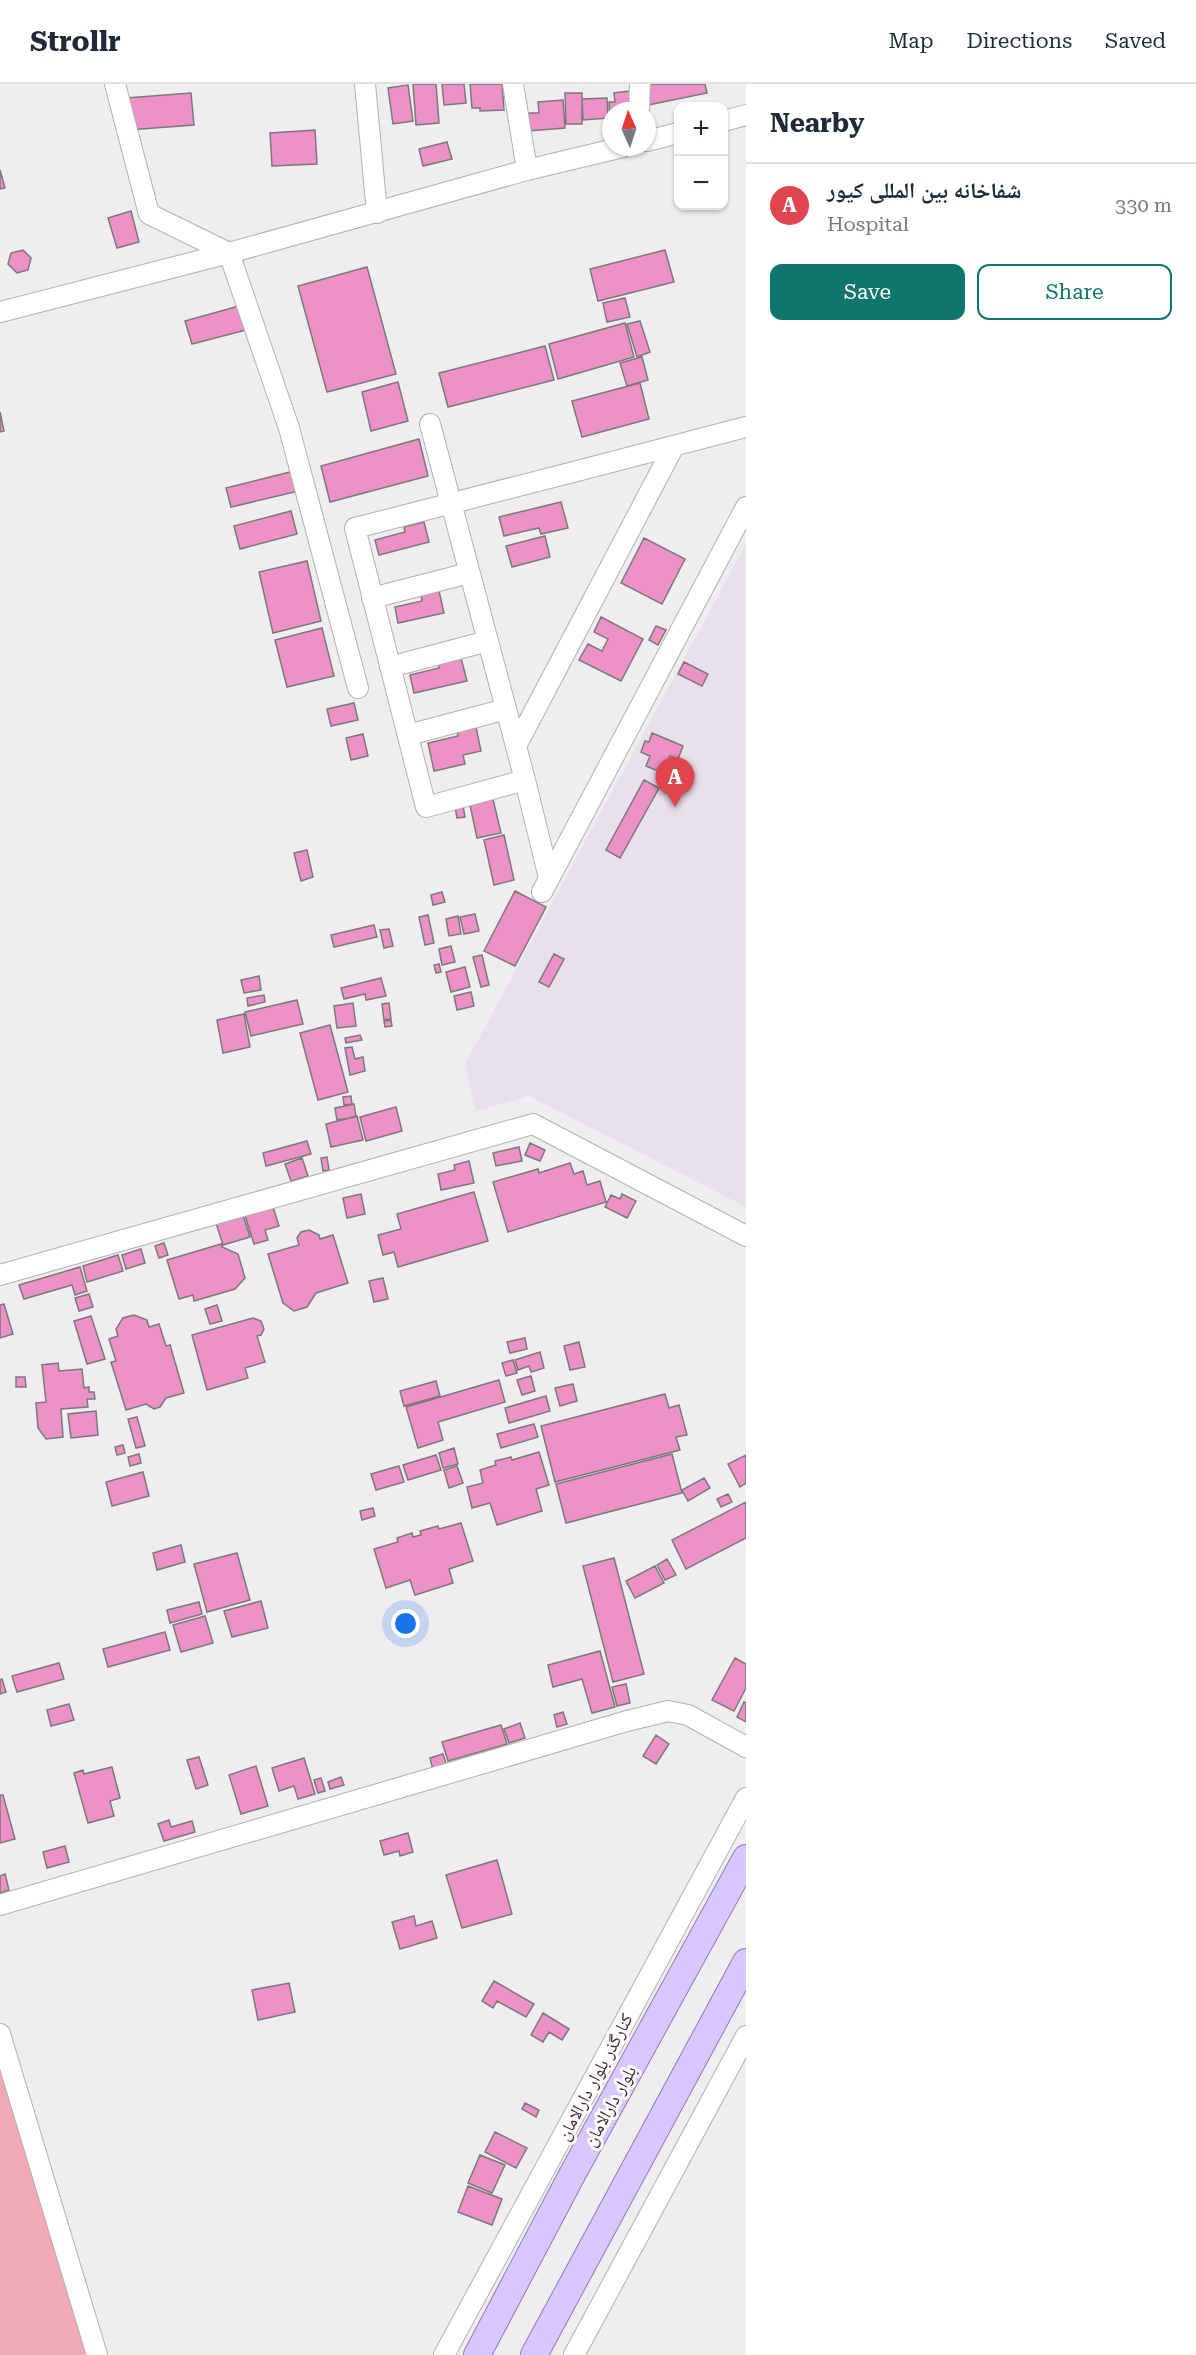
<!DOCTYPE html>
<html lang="en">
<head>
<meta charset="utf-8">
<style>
	body { margin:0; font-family:"Roboto Serif","Noto Naskh Arabic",serif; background:#f6f6f7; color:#1f2937 }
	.controls { position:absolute; right:18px; top:18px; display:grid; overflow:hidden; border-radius:12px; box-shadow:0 2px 4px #0004 }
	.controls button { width:54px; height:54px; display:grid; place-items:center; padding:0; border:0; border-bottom:2px solid #e0e1e3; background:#fff; color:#1f2937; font:30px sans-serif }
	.compass { position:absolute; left:602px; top:18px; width:54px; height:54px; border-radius:50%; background:#fff; box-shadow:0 2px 4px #0004; rotate:357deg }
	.you { position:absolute; left:406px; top:1540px; width:21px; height:21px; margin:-15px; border:4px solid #fff; border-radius:50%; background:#1a73e8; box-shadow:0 0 0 9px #1a73e833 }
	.badge { display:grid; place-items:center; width:39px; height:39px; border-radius:50%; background:#0f766e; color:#fff; font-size:20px; font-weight:700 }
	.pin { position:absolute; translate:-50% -50px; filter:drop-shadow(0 2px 3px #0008) }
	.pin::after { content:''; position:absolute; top:32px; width:21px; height:18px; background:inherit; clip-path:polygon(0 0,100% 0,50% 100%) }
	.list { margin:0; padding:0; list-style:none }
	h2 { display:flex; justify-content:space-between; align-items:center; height:78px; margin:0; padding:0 24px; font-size:26px }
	h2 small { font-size:20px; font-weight:400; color:#747a83 }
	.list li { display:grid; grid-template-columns:39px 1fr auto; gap:18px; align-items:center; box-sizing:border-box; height:84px; padding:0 24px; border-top:2px solid #e0e1e3 }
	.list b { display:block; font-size:22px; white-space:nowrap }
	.list p { margin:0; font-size:20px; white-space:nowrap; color:#747a83 }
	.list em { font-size:20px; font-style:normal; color:#747a83 }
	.actions { display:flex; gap:12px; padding:18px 24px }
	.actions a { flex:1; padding:14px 0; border:2px solid #0f766e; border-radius:12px; text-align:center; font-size:21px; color:#0f766e }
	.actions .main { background:#0f766e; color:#fff }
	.map { position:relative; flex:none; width:746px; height:2271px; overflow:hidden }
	header { display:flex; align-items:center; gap:36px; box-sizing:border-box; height:84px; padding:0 30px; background:#fff; border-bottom:2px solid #e0e1e3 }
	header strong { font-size:28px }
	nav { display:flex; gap:33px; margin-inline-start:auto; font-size:21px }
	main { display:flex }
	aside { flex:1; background:#fff }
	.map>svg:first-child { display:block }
</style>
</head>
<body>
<header>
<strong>Strollr</strong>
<nav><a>Map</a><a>Directions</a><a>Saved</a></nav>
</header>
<main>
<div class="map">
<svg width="746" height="2271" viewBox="0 0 746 2271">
	<rect width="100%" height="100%" fill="#f0edf1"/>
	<path fill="#e8e0ea" d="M746,460v663l-217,-111 -53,15 -11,-47z"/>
	<path fill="#f0a9b5" d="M0,1966l88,305h-88z"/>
	<path fill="#ed92c7" stroke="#7c787a" stroke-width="1.5" d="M413,0h23l3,39 -23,2z
		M442,0h22l2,19 -22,2z
		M470,0h32l2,26 -24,1v-3h-8z
		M644,0h61l2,9 -59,12z
		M408,1l5,36 -20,3 -5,-36z
		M630,7l2,20h-21l-1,8 -1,-17h6l-1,-9z
		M191,9l3,32 -66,5 -2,-32z
		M565,9h17v31h-16z
		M607,14l1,20 -25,2 -1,-21z
		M563,16l2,28 -37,3 -1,-18h12l-1,-11z
		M315,46l2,34 -45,2 -2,-33z
		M447,58l5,17 -29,7 -4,-17z
		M0,86l5,18 -5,1z
		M131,127l8,31 -22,6 -9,-30z
		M23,166l8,8 -3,12 -11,3 -9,-9 3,-11z
		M665,166l9,32 -76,19 -8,-32z
		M367,183l29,107 -69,18 -29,-106z
		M625,214l5,19 -23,5 -4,-19z
		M239,222l7,24 -54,14 -7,-23z
		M640,237l10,31 -13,5 -10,-33z
		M625,239l9,34 -76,22 -9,-35z
		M545,262l9,34 -106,27 -9,-34z
		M642,273l6,23 -21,6 -7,-23z
		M398,298l10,39 -37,10 -9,-39z
		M640,299l9,36 -67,18 -10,-36z
		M0,328l4,19 -4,1z
		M419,355l9,37 -98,26 -9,-36z
		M294,387l5,20 -68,16 -5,-19z
		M561,418l7,26 -27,6 -2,-6 -35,8 -5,-19z
		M291,427l6,23 -57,15 -6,-23z
		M424,438l5,20 -50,13 -4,-15 30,-8 -1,-5z
		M545,452l5,21 -38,10 -6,-21z
		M644,454l41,21 -23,45 -41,-21z
		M307,477l14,60 -48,12 -14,-61z
		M439,507l5,22 -46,10 -3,-16 27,-6 -1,-6z
		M601,533l42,22 -22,42 -42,-21 9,-16 14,7 6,-12 -14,-7z
		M656,542l10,4 -8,15 -9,-5z
		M322,544l12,48 -47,11 -12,-47z
		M461,574l6,23 -53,12 -4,-18 29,-7 -1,-5z
		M684,578l24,12 -6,12 -24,-12z
		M354,619l4,17 -27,6 -4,-17z
		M476,643l5,24 -18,4 2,9 -31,7 -6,-28 30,-7 -1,-5z
		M652,649l31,13 -5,13 -8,-3 -7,17 -17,-7 4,-10 -9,-4 4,-11 4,1z
		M363,650l5,22 -17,4 -5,-22z
		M644,696l15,8 -39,70 -14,-8z
		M492,711l9,38 -24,5 -8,-38z
		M462,716l3,17 -8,1 -3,-16z
		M504,751l10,45 -20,5 -10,-45z
		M307,766l6,27 -12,4 -7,-28z
		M515,807l31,16 -31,59 -31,-15z
		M442,808l3,10 -12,3 -2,-10z
		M475,830l4,17 -15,3 -4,-17z
		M428,831l6,28 -9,2 -6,-28z
		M458,832l3,18 -12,2 -3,-17z
		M374,841l3,12 -43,10 -3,-12z
		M389,845l4,17 -9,2 -4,-18z
		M451,862l4,16 -13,3 -3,-16z
		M554,870l10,5 -15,28 -10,-5z
		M482,871l7,30 -8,2 -8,-30z
		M439,880l2,8 -5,1 -2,-8z
		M465,883l5,20 -19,5 -5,-20z
		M259,892l2,14 -17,3 -3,-13z
		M381,894l5,18 -20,4 -1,-6 -21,5 -3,-11z
		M471,908l3,14 -17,4 -3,-14z
		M264,911l1,7 -17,4 -1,-8z
		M297,916l6,24 -52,12 -6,-24z
		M353,919l3,23 -19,2 -3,-22z
		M389,919l2,16 -7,1 -2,-16z
		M244,930l6,33 -27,6 -6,-33z
		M391,936l1,6 -7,1 -1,-6z
		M330,941l18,67 -30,8 -18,-67z
		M360,951l2,5 -16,3 -1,-5z
		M352,963l3,12 8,-2 2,14 -15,4 -5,-27z
		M351,1012l1,8 -8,1 -1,-8z
		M354,1020l2,13 -19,3 -2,-12z
		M396,1023l6,24 -36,10 -6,-24z
		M357,1032l6,24 -32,7 -5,-23z
		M307,1057l4,13 -45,12 -3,-13z
		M530,1059l15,7 -5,11 -15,-6z
		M519,1063l3,14 -26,5 -3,-13z
		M327,1073l2,13 -6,1 -2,-13z
		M302,1074l6,18 -17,5 -6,-17z
		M469,1077l5,22 -33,7 -3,-16 17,-4 -1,-5z
		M570,1079l4,11 9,-3 4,14 13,-4 6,21 -98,30 -15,-50 45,-13 1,4z
		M474,1108l14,49 -90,26 -4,-15 -11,3 -5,-20 23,-6 -4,-15z
		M361,1110l4,20 -18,4 -4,-20z
		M622,1110l14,7 -9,17 -22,-11 6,-12 9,4z
		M273,1123l6,19 -14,4 3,10 -14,4 -9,-29z
		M243,1131l7,22 -27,8 -7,-22z
		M309,1146l10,5 1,4 13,-4 15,48 -32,10 -9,14 -13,4 -11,-8 -15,-49 31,-9 -2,-7 4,-6z
		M164,1159l4,12 -9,3 -4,-12z
		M221,1160l1,3 16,7 7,24 -10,11 -41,12 -1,-6 -14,4 -12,-39z
		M141,1165l4,14 -19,6 -4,-14z
		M118,1171l5,16 -36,11 -4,-16z
		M80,1183l7,24 -12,4 -3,-10 -48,14 -5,-14z
		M383,1194l5,21 -14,3 -5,-21z
		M89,1210l4,13 -14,4 -4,-13z
		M4,1220l9,30 -13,4v-33z
		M217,1221l5,16 -12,3 -5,-15z
		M134,1231l13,5 2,7 10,-3 7,22 4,-1 14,48 -18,5 -6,9 -6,2 -8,-5 -20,6 -15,-48 5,-1 -7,-22 9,-3 -2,-7 7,-11z
		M91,1232l14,43 -18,5 -13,-43z
		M253,1234l8,3 3,8 -3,6 -4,1 8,26 -20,6 3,10 -41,12 -15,-55z
		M525,1254l2,11 -17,4 -3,-11z
		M579,1258l6,25 -15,3 -6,-24z
		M540,1268l4,16 -13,4 -2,-6 -11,4 -3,-10z
		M513,1276l4,13 -11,3 -4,-13z
		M58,1279l1,8 23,-2 2,19 5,-1v5h5l1,7h-8l1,8 -27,2 2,28 -17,2 -8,-11 -2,-25 10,-1 -4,-37z
		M531,1292l4,15 -13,4 -5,-15z
		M16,1293h9l1,10h-10z
		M499,1296l6,22 -67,20 5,18 -25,8 -12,-41z
		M436,1297l4,15 -36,10 -4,-15z
		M573,1300l4,17 -17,5 -5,-18z
		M665,1310l4,14 10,-3 8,30 -11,2 4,13 -125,32 -14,-56z
		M546,1312l4,15 -41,12 -4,-15z
		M96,1327l2,24 -27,3 -3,-24z
		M137,1333l8,29 -9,2 -8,-29z
		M534,1340l4,13 -37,11 -4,-14z
		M123,1361l2,8 -8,2 -2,-8z
		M454,1364l4,16 -15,4 -4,-15z
		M539,1368l10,33 -13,4 6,22 -45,14 -7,-22 -18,5 -5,-21 16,-4 -3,-13 16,-5 -1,-4 16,-4 1,3z
		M139,1370l2,9 -11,3 -2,-9z
		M672,1370l10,39 -116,30 -10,-39z
		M436,1371l5,15 -33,10 -5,-15z
		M746,1371v28l-6,4 -12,-23z
		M399,1382l5,16 -28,8 -5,-16z
		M457,1382l6,17 -14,5 -5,-18z
		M143,1388l6,24 -37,10 -6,-24z
		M704,1394l6,10 -22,13 -6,-11z
		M728,1410l4,8 -11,5 -4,-8z
		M746,1418v36l-60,31 -14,-29z
		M373,1424l2,8 -13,4 -2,-9z
		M461,1439l12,38 -24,8 4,14 -38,12 -5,-15 -24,8 -12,-39 24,-7 -1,-4 15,-5 1,4 8,-2 -1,-4 18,-5 1,3z
		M181,1461l4,17 -28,8 -4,-17z
		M237,1469l13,47 -43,12 -13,-48z
		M614,1474l30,116 -31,8 -30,-116z
		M667,1475l9,16 -11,5 -8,-15z
		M655,1482l9,17 -29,15 -9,-17z
		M261,1517l7,27 -36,9 -8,-26z
		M199,1518l3,12 -32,9 -3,-13z
		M205,1532l8,27 -32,9 -8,-27z
		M165,1548l5,18 -62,17 -5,-18z
		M600,1567l15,56 -23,6 -10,-34 -29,8 -5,-22z
		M735,1574l11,6v24l-12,23 -22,-11z
		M59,1579l5,16 -47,13 -5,-16z
		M2,1595l4,13 -6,2v-14z
		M626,1600l4,19 -13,3 -5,-19z
		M744,1618l2,1v19l-9,-5z
		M69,1620l5,16 -23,6 -4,-16z
		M563,1628l4,12 -10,3 -3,-12z
		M520,1639l5,15 -16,5 -5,-14z
		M501,1641l6,19 -59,17 -6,-19z
		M656,1651l13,9 -13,20 -13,-8z
		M443,1670l4,12 -14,4 -3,-12z
		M199,1673l9,28 -12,4 -9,-29z
		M304,1674l11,36 -17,5 -4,-13 -15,5 -7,-23z
		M256,1682l12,40 -27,8 -12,-39z
		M112,1683l8,31 -10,3 4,15 -26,7 -14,-50 9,-3 1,4z
		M341,1693l3,8 -14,4 -2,-7z
		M321,1694l4,13 -7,2 -4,-13z
		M0,1711h3l12,44 -15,4z
		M169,1736l2,7 21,-6 3,11 -31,9 -6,-17z
		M408,1749l5,19 -13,4 -1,-5 -15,4 -4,-14z
		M65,1762l4,16 -22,6 -4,-16z
		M497,1776l15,54 -50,14 -16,-53z
		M5,1790l4,16 -9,3v-17z
		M414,1832l2,10 16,-5 5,17 -37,11 -8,-27z
		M494,1897l40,23 -8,13 -29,-16 -4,7 -11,-7z
		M289,1899l6,29 -37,8 -6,-30z
		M543,1929l26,16 -7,11 -13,-8 -6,10 -12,-7z
		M525,2019l14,7 -3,7 -14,-8z
		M495,2048l32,16 -11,20 -31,-16z
		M480,2071l25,10 -13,28 -24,-10z
		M468,2102l34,13 -10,26 -34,-13z"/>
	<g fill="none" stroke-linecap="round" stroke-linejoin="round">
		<defs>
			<path id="minor" d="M115,0l34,130 80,39 60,175 69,260
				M365,0l12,129
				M513,0l14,86
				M639,27l1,-27
				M724,37l22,-6
				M647,57l31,-8
				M0,228l229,-59 298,-83 96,-23
				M430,340l95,356 -99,27 -71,-279c130,-33 261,-67 391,-101
				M372,514l97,-25
				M390,583l98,-26
				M408,651l98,-26
				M516,662l158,-300
				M525,696l24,98
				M542,808l204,-385
				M0,1191l533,-151 213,112
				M0,1821l627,-184 41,-10 20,4 58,32
				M0,1950l97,321
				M444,2271l302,-557
				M574,2271l172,-319"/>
			<path id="major" d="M477,2271l96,-182 173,-315
				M534,2271l212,-393"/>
		</defs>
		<use href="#minor" stroke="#b3b0b3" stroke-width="22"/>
		<use href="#major" stroke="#8c7ab7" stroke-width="28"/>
		<use href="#minor" stroke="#fff" stroke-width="20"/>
		<use href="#major" stroke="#d7c7fe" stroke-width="26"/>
	</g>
	<g text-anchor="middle" stroke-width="6" stroke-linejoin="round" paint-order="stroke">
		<g font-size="18" fill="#323132" stroke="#fefafe">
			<text transform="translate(595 1993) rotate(-62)" y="6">کنارگذر بلوار دارالامان</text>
			<text transform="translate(610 2022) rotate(-61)" y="6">بلوار دارالامان</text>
		</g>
	</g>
</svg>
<div class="controls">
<button>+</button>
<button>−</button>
</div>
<svg class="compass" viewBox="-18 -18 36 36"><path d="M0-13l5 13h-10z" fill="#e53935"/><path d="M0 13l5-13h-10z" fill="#747a83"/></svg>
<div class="you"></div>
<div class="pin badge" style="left:675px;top:723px;background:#e0444e">A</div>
</div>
<aside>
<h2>Nearby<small></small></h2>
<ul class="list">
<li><span class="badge" style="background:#e0444e">A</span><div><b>شفاخانه بین المللی کیور</b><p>Hospital</p></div><em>330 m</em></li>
</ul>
<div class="actions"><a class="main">Save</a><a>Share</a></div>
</aside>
</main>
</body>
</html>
